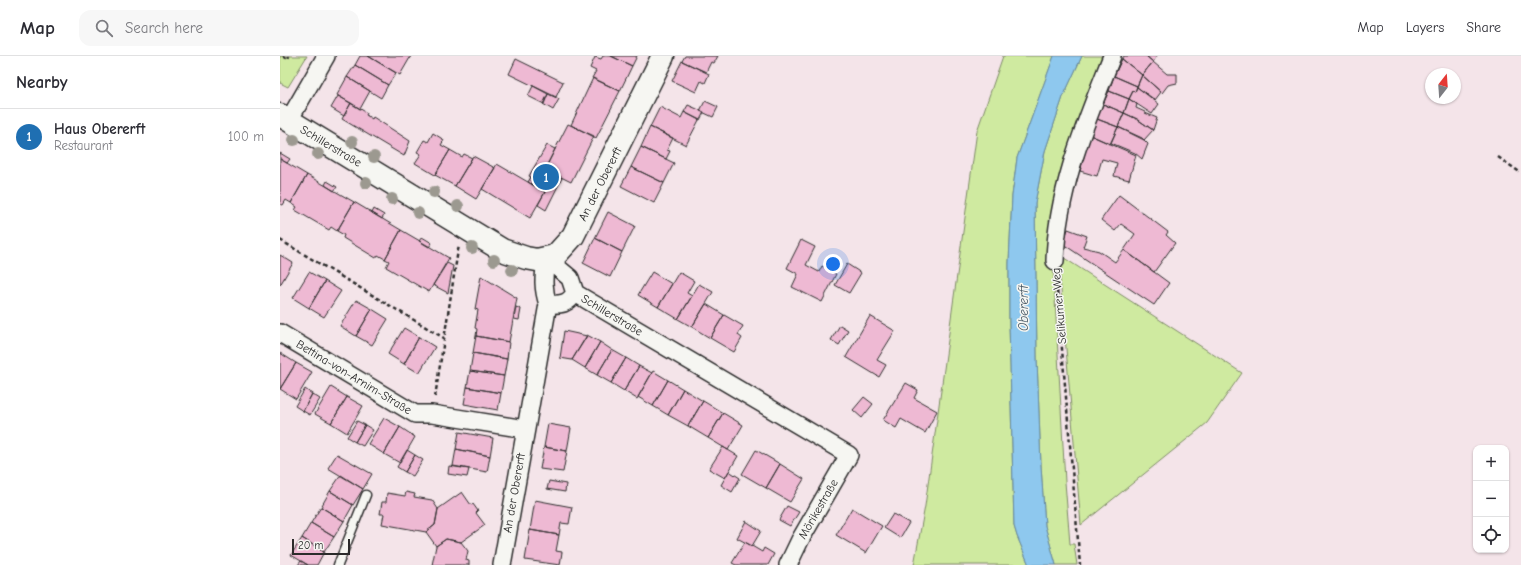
<!DOCTYPE html>
<html lang="en">
<head>
<meta charset="utf-8">
<style>
	body { margin:0; font-family:"Comic Neue",sans-serif; background:#f7f7f7; color:#2b2b33 }
	.controls { position:absolute; right:12px; bottom:12px; display:grid; overflow:hidden; border-radius:8px; box-shadow:0 1px 3px #0004 }
	.controls button { width:36px; height:36px; display:grid; place-items:center; padding:0; border:0; border-bottom:1px solid #e1e1e2; background:#fff; color:#2b2b33; font:20px sans-serif }
	.compass { position:absolute; left:1145px; top:12px; width:36px; height:36px; border-radius:50%; background:#fff; box-shadow:0 1px 3px #0004; rotate:17deg }
	.scale { position:absolute; left:12px; bottom:10px; width:58px; box-sizing:border-box; padding-left:4px; border:2px solid #2b2b2b; border-top:0; font-size:11px; line-height:14px; white-space:nowrap; color:#2b2b2b; -webkit-text-stroke:3px #f6f6f2; paint-order:stroke }
	.you { position:absolute; left:553px; top:208px; width:14px; height:14px; margin:-10px; border:3px solid #fff; border-radius:50%; background:#1a73e8; box-shadow:0 0 0 6px #1a73e833 }
	.badge { display:grid; place-items:center; width:26px; height:26px; border-radius:50%; background:#1f6fb2; color:#fff; font-size:13px; font-weight:700 }
	.pin { position:absolute; translate:-50% -50%; border:2px solid #fff; box-shadow:0 1px 4px #0006 }
	.list { margin:0; padding:0; list-style:none }
	h2 { display:flex; justify-content:space-between; align-items:center; height:52px; margin:0; padding:0 16px; font-size:17px }
	h2 small { font-size:13px; font-weight:400; color:#7c7c81 }
	.list li { display:grid; grid-template-columns:26px 1fr auto; gap:12px; align-items:center; box-sizing:border-box; height:56px; padding:0 16px; border-top:1px solid #e1e1e2 }
	.list b { display:block; font-size:15px; white-space:nowrap }
	.list p { margin:0; font-size:13px; white-space:nowrap; color:#7c7c81 }
	.list em { font-size:13px; font-style:normal; color:#7c7c81 }
	.icon { flex:none; width:22px; height:22px; fill:none; stroke:currentColor; stroke-width:2; stroke-linecap:round; stroke-linejoin:round }
	.map { position:relative; flex:none; width:1241px; height:509px; overflow:hidden }
	header { display:flex; align-items:center; gap:24px; box-sizing:border-box; height:56px; padding:0 20px; background:#fff; border-bottom:1px solid #e1e1e2 }
	header strong { font-size:19px }
	nav { display:flex; gap:22px; margin-inline-start:auto; font-size:14px }
	.search { width:280px; height:36px; background:#f7f7f7; display:flex; align-items:center; gap:10px; box-sizing:border-box; padding:0 14px; border-radius:12px; color:#7c7c81; font-size:15px }
	main { display:flex }
	aside { flex:1; background:#fff }
	.map>svg:first-child { display:block }
</style>
</head>
<body>
<header>
<strong>Map</strong>
<div class="search"><svg class="icon" aria-label="search" viewBox="0 0 24 24"><circle cx="10" cy="10" r="6"/><path d="M15 15l6 6"/></svg>Search here</div>
<nav><a>Map</a><a>Layers</a><a>Share</a></nav>
</header>
<main>
<aside>
<h2>Nearby<small></small></h2>
<ul class="list">
<li><span class="badge">1</span><div><b>Haus Obererft</b><p>Restaurant</p></div><em>100 m</em></li>
</ul>
</aside>
<div class="map">
<svg width="1241" height="509" viewBox="0 0 1241 509">
	<rect width="100%" height="100%" fill="#f4e4e9"/>
	<filter id="ink" filterUnits="userSpaceOnUse"><feTurbulence type="fractalNoise" baseFrequency=".025" numOctaves="2"/><feDisplacementMap in="SourceGraphic" scale="8" xChannelSelector="R" yChannelSelector="G"/><feConvolveMatrix kernelMatrix="1 2 1 2 8 2 1 2 1" color-interpolation-filters="sRGB"/></filter>
	<g filter="url(#ink)">
		<path fill="#cfeaa0" stroke="#7d8a66" d="M0,0h27l-19,31 -8,-4z
			M723,0h51l-37,102 -5,38 -3,67v58l5,205 3,10 12,29h-115l11,-59 52,-375z
			M802,0h21l-50,207 12,219 5,62h4l3,21h-21l-11,-39 -4,-60 -4,-107 -2,-156 10,-52 18,-54z
			M778,198l184,119 -35,50 -126,102z"/>
		<path fill="#8ec8ee" stroke="#6689a0" d="M774,0h28l-19,41 -18,54 -10,52 2,156 4,107 4,60 11,39h-27l-12,-29 -3,-10 -5,-205v-58l3,-67 5,-38z"/>
		<path fill="#eeb9d3" stroke="#2b2b2b" d="M80,0h8l28,17 -8,12 -33,-20z
			M88,0h43l-11,19z
			M323,0h8l21,10 -12,25 -28,-13 4,-7 -6,-3 5,-11 6,2z
			M331,0h26l-5,10z
			M405,0h33l-4,7 -3,-1 -5,10 -24,-11z
			M844,0h22l7,6 -11,13 -20,-16z
			M866,0h11l-4,6z
			M236,3l47,23 -7,15 -47,-23z
			M842,3l20,16 -5,11 -23,-10z
			M402,5l27,13 -4,9 -4,-2 -5,11 -24,-11z
			M873,6l14,12h10v9l-9,2 -6,8 -20,-18z
			M75,9l33,20 -7,13 -34,-21z
			M862,19l19,17 -6,8 -18,-13z
			M834,20l23,10 -2,6 -2,-1 -4,8 -20,-8z
			M67,21l23,14 -10,18 -23,-14z
			M313,22l27,13 -24,47 -25,-13z
			M253,30l15,8 -4,10 -16,-8z
			M857,31l22,17 -7,10 -23,-15 4,-8 2,1z
			M829,35l20,8 -5,14 -21,-9z
			M268,38l11,5 -6,11 -10,-6z
			M58,40l13,7 -7,13 -13,-8z
			M849,43l8,5 -1,4 9,4v1l12,5 -4,12 -16,-11 -13,-6z
			M425,45l13,6 -5,10 -13,-6z
			M71,47l16,10 -1,2 6,4 1,-2 37,24 -6,15 -62,-37z
			M823,48l21,9 -6,14 -21,-8z
			M408,49l16,7 -4,8 -16,-8z
			M380,51l21,11 3,-6 15,8 -13,25 -36,-18z
			M844,57l13,6 16,11 -9,10 -26,-13z
			M817,63l21,8 -8,17 -20,-9z
			M288,68l26,12 -23,46 -26,-13z
			M370,71l23,11 -6,12 3,1 -4,8 -25,-12z
			M838,71l24,11 6,6 -6,15 -7,-6 -24,-10z
			M153,77l11,7 -3,5 9,5 -15,25 -20,-12 6,-9 -4,-2 7,-12 4,2z
			M810,79l46,20 -7,25 -15,-4 3,-13 -15,-4 -5,17 -17,-5z
			M267,89l8,4 -10,20 17,9 -16,32 -8,-5 7,-13 -17,-10 3,-5 -2,-1z
			M361,91l33,16 -10,20 -33,-16z
			M170,94l12,7 2,-3 8,4 -17,28 -20,-11z
			M0,97l10,6 -3,4 -7,-4z
			M193,100l22,12 -19,31 -21,-13z
			M0,103l27,16 -16,28 -5,-3 -3,5 -3,-1z
			M217,108l48,28 -15,26 -48,-29z
			M351,111l33,16 -10,20 -33,-17z
			M27,119l47,27 -17,29 -6,-4 -2,3 -34,-20 2,-3 -6,-4z
			M47,125l10,6 -3,4 -9,-6z
			M839,139l49,37 -2,3 9,8 -21,29 -30,-22 11,-16 -14,-10 -6,7 -14,-11z
			M74,146l47,28 -16,29 -7,-4 -2,3 -33,-20 1,-3 -7,-4z
			M94,153l10,6 -2,4 -10,-6z
			M328,156l27,14 -13,26 -27,-14z
			M788,173l19,7 -4,11 16,4 16,11 9,-12 45,33 -15,22 -91,-61z
			M121,174l48,28 -20,34 -43,-25 3,-6 -4,-2z
			M142,181l10,6 -3,4 -10,-6z
			M315,182l27,14 -12,25 -27,-14z
			M521,184l14,7 -9,18 13,7 3,-6 14,8 -14,28 -30,-15 6,-13 -11,-6z
			M0,199l13,8 -13,22z
			M167,207l6,3 -5,27 -15,-8z
			M567,208l14,9 -12,20 -14,-8z
			M29,216l16,9 -16,27 -16,-10z
			M372,216l20,12 -14,23 -20,-12z
			M399,216l15,9 -7,12 5,3 -14,23 -20,-12z
			M201,220l36,22 -8,44 -33,-6 1,-7 -2,-1 3,-18 -3,-1z
			M45,225l16,10 -17,26 -15,-9z
			M419,228l14,8 -21,35 -14,-8z
			M76,244l16,9 -16,27 -16,-10z
			M426,248l18,11 -14,23 -18,-11z
			M236,251l5,2 -2,11 -5,-1z
			M92,253l16,10 -16,26 -16,-9z
			M444,259l19,11 -5,9 4,3 -8,14 -24,-14z
			M590,260l25,15 -18,29 9,5 -7,12 -33,-20z
			M560,269l8,5 -9,15 -8,-5z
			M124,272l15,9 -15,27 -16,-10z
			M284,275l23,5 -15,24 -12,-2z
			M307,279l13,7 -15,26 -13,-8z
			M196,280l33,6 -2,17 -34,-6z
			M139,281l16,10 -16,26 -15,-9z
			M320,286l12,8 -15,25 -12,-7z
			M332,294l14,8 -15,25 -14,-8z
			M0,297l16,10 -16,26z
			M193,297l34,6 -3,17 -34,-5z
			M346,302l13,8 -15,25 -13,-8z
			M16,307l16,9 -16,27 -16,-10z
			M359,310l13,7 -15,26 -13,-8z
			M190,315l34,5 -3,17 -34,-6z
			M373,315l15,9 -15,26 -15,-9z
			M388,324l15,9 -15,26 -15,-9z
			M626,327l12,7 -4,8 23,13 -12,22 -24,-14 -5,9 -13,-8z
			M51,331l16,10 -16,26 -16,-9z
			M187,331l34,6 -3,17 -34,-6z
			M25,333l7,5 -9,17 -8,-5z
			M403,333l20,12 -15,25 -20,-11z
			M32,338l8,5 -10,16 -7,-4z
			M67,341l16,9 -16,27 -16,-10z
			M584,341l9,7 -11,14 -9,-8z
			M423,345l20,12 -15,25 -20,-12z
			M443,357l20,12 -15,25 -20,-12z
			M104,362l16,9 -16,27 -16,-10z
			M77,365l8,4 -10,17 -8,-5z
			M268,368l23,4 -4,23 -23,-4z
			M85,369l8,5 -10,16 -8,-4z
			M120,371l15,10 -15,26 -16,-9z
			M179,376l34,6 -3,18 -34,-7z
			M264,391l23,4 -4,21 -23,-3z
			M443,391l15,9 -13,22 -16,-9z
			M176,393l34,7 -3,16 -34,-6z
			M127,394l8,5 -10,17 -8,-5z
			M476,394l24,14 -14,24 -24,-14z
			M57,398l35,20 -9,15 -35,-21z
			M135,399l8,5 -10,16 -8,-4z
			M500,408l24,15 -14,23 -24,-14z
			M169,410l20,3 -2,8 -19,-3z
			M449,415l11,7 -8,14 -11,-7z
			M61,419l22,14 -10,16 -23,-14z
			M269,425l17,3 -1,8 -18,-3z
			M50,435l23,14 -9,16 -23,-14z
			M126,436l9,2 -1,3 18,3 6,9 -3,16 -9,7 -44,-8 2,-10h-4l2,-12h4l1,-9 18,3z
			M182,436l9,13 2,-1 5,7 -2,2 9,12 -24,17 -15,-3 -10,7 -10,-14 9,-7 3,-16z
			M255,444l37,7 -3,17 -8,-1 -2,12 -29,-5z
			M507,450l12,6 -9,14 -11,-6z
			M41,451l23,14 -10,16 -23,-14z
			M572,452l30,18 -16,27 -30,-18z
			M613,458l16,9 -9,15 -16,-10z
			M466,465l15,10 -9,15 -15,-8z
			M31,467l23,14 -10,15 -22,-14z
			M250,474l29,5 -3,16 6,1 -2,13 -35,-5z
			M22,482l22,14 -7,13h-9l-17,-10z
			M166,483l15,3 7,9 -2,9 3,1v4h-37l4,-19z
			M465,486l17,10 2,-4 10,6 -6,11h-32l-4,-2z
			M21,505l7,4h-10z"/>
		<g fill="none" stroke-linecap="round" stroke-linejoin="round">
			<defs>
				<path id="lane" d="M58,509l28,-70"/>
				<path id="street" d="M9,64l37,-64
					M266,202l24,20 5,15 274,162 -49,85 -12,25
					M775,205c2,-72 31,-139 57,-205
					M268,248c13,1 20,0 27,-11
					M0,277l135,81h17l93,15
					M222,509l46,-261c-6,-18 -4,-28 -2,-46"/>
				<path id="secondary" d="M0,59l222,135 24,8 11,2 18,-4 18,-20 90,-180"/>
			</defs>
			<use href="#lane" stroke="#2b2b2b" stroke-width="11"/>
			<use href="#street" stroke="#2b2b2b" stroke-width="20"/>
			<use href="#secondary" stroke="#2b2b2b" stroke-width="25"/>
			<path stroke="#2b2b2b" stroke-width="2.5" stroke-dasharray="4 3" stroke-linecap="butt" d="M3,0l5,3 1,-3
				M1218,101l23,16
				M0,184l164,98
				M776,221l24,288
				M155,341l23,-147 1,-3"/>
			<use href="#lane" stroke="#f6f6f2" stroke-width="8"/>
			<use href="#street" stroke="#f6f6f2" stroke-width="17"/>
			<use href="#secondary" stroke="#f6f6f2" stroke-width="22"/>
		</g>
		<g fill="#9c9990">
			<circle cx="14" cy="84" r="6"/>
			<circle cx="72" cy="86" r="6"/>
			<circle cx="38" cy="98" r="6"/>
			<circle cx="94" cy="101" r="6"/>
			<circle cx="86" cy="127" r="6"/>
			<circle cx="154" cy="136" r="6"/>
			<circle cx="112" cy="143" r="6"/>
			<circle cx="178" cy="150" r="6"/>
			<circle cx="138" cy="157" r="6"/>
			<circle cx="192" cy="192" r="6"/>
			<circle cx="214" cy="204" r="6"/>
			<circle cx="232" cy="214" r="6"/>
		</g>
	</g>
	<g text-anchor="middle" stroke-width="3" stroke-linejoin="round" paint-order="stroke">
		<g font-size="12" fill="#2b2b2b" stroke="#f6f6f2">
			<text transform="translate(51 90) rotate(31)" y="4">Schillerstraße</text>
			<text transform="translate(320 128) rotate(-63)" y="4">An der Obererft</text>
			<text transform="translate(779 250) rotate(-95)" y="4">Selikumer Weg</text>
			<text transform="translate(332 259) rotate(31)" y="4">Schillerstraße</text>
			<text transform="translate(74 321) rotate(31)" y="4">Bettina-von-Arnim-Straße</text>
			<text transform="translate(234 437) rotate(-80)" y="4">An der Obererft</text>
			<text transform="translate(538 453) rotate(-60)" y="4">Mörikestraße</text>
		</g>
		<g font-size="13" font-style="italic" fill="#495a66" stroke="#f6f6f2">
			<text transform="translate(743 252) rotate(-90)" y="5">Obererft</text>
		</g>
	</g>
</svg>
<div class="controls">
<button>+</button>
<button>−</button>
<button><svg class="icon" aria-label="locate" viewBox="0 0 24 24"><circle cx="12" cy="12" r="6"/><path d="M12 2v4M12 18v4M2 12h4M18 12h4"/></svg></button>
</div>
<svg class="compass" viewBox="-18 -18 36 36"><path d="M0-13l5 13h-10z" fill="#e53935"/><path d="M0 13l5-13h-10z" fill="#7c7c81"/></svg>
<div class="scale">20 m</div>
<div class="you"></div>
<div class="pin badge" style="left:266px;top:121px">1</div>
</div>
</main>
</body>
</html>
